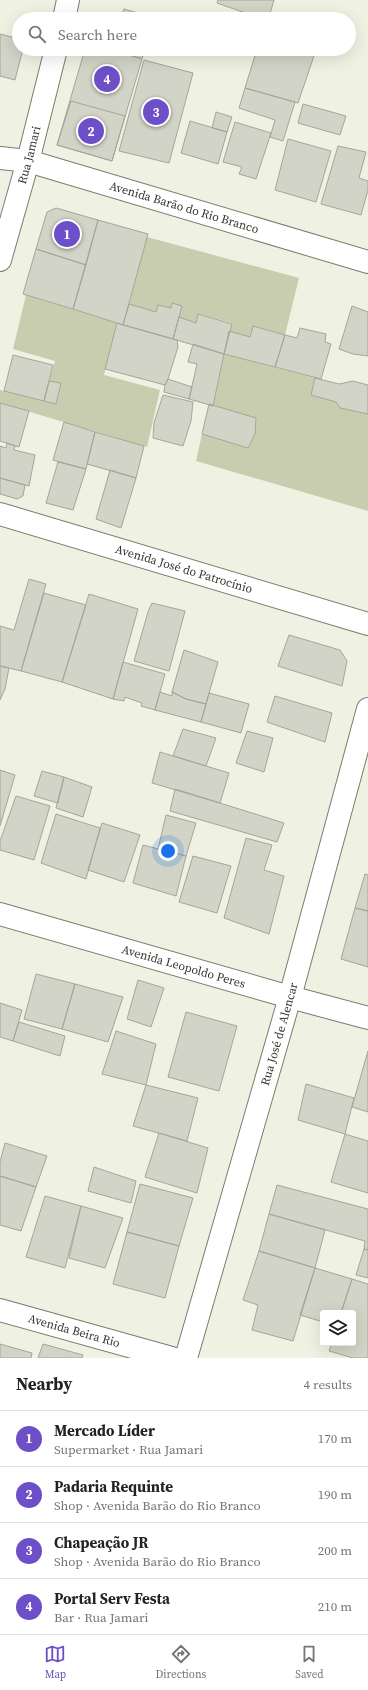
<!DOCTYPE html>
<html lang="en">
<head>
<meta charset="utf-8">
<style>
	body { margin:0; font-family:"Source Serif 4",serif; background:#f2f2f2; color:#222 }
	.controls { position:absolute; right:12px; bottom:12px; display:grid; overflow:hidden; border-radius:4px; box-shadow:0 4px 16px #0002 }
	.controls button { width:36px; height:36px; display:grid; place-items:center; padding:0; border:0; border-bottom:1px solid #e0e0e0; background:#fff; color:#222; font:20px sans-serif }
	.you { position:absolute; left:168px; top:851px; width:14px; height:14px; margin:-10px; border:3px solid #fff; border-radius:50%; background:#1a73e8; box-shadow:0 0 0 6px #1a73e833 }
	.badge { display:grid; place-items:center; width:26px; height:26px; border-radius:50%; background:#6d4fc8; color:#fff; font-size:13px; font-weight:700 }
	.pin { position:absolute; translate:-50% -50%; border:2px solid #fff; box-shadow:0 1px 4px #0006 }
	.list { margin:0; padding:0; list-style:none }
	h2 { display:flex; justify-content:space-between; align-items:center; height:52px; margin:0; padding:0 16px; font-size:17px }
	h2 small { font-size:13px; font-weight:400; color:#767676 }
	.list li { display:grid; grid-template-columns:26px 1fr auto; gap:12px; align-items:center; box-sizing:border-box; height:56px; padding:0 16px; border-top:1px solid #e0e0e0 }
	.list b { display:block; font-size:15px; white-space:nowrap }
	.list p { margin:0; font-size:13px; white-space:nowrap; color:#767676 }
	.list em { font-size:13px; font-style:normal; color:#767676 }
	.icon { flex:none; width:22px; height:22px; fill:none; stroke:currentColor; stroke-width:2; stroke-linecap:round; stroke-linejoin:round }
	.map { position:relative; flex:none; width:368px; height:1358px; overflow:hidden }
	.search { position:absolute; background:#fff; box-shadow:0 4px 16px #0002; left:12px; right:12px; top:12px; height:44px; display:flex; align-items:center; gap:10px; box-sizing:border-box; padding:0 14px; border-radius:22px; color:#767676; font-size:15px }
	.sheet { height:276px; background:#fff }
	nav { display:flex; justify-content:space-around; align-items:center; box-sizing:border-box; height:56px; border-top:1px solid #e0e0e0; background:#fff; font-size:11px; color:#767676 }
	nav a { display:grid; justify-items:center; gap:2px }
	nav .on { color:#6d4fc8 }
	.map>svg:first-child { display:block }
</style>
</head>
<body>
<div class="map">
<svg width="368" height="1358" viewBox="0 0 368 1358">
	<rect width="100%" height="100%" fill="#eff2e3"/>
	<path fill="#c7cdae" d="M147,237l152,41 -14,57 -32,-9 -3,11 -21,-6 3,-8 -33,-9 -3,9 -17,-6 3,-11 -10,-3 -1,5 -12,-3 -3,7 -27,-8z
		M26,295l91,28 -13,52 56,15 -13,57 -147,-44v-13l56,14 5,-20 -12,-3 6,-20 -42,-12z
		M224,354l91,24 -4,17 25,7 4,6 28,6v97l-172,-50 6,-27 46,14 7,-14 1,-16 -43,-12z"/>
	<path fill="#d1d4c6" stroke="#a3a698" d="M218,0h56l-5,17 -18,-2 -34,-12z
		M124,9l28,8v2h-31z
		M0,34l19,5v10h4l-8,31 -15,-4z
		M85,49h24l33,10 -30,102 -55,-16z
		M112,49h33l-3,10z
		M257,49h55l4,1 -18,53 -53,-15z
		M144,60l49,13 -24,90 -50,-12z
		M245,88l50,14 -12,39 -13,-4 5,-17 -36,-12z
		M71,101l54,15 -13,45 -55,-16z
		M303,104l43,12 -6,19 -42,-12z
		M216,112l16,5 -5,15 -15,-4z
		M190,121l37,11 -9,32 -37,-11z
		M235,122l36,11 -15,46 -17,-5 3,-7 -19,-5z
		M288,139l43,12 -15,51 -41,-12z
		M338,146l28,6 -7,26 9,3v9l-7,25 -40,-11z
		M56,208l42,12 -12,45 -50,-16 11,-37z
		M98,220l50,14 -25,91 -50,-16z
		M36,249l50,16 -13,44 -50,-15z
		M172,303l10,3 -9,33 -50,-14 6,-21 27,8 2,-7 13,3z
		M352,306l16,6v44l-15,-2 -14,-5z
		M198,314l34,10 -8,30 -51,-15 6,-22 17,6z
		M117,323l60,17 1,7 -10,32 -3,6 -60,-16z
		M253,326l32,9 -10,32 -51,-13 5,-23 21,6z
		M300,328l26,6 -1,8 6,2 -10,35 -46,-12 10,-32 12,3z
		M193,344l31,10 -11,52 -24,-7 8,-35 -9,-2z
		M13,355l40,10 -9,36 -40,-10z
		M315,378l24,6 14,-3 15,4v29l-28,-6 -4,-6 -25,-7z
		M168,379l24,8 -3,12 -25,-7 1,-7z
		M49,381l12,2 -5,21 -12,-3z
		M163,395l30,7 -2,19 -8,25 -30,-8 1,-15z
		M0,403l29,8 -10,36 -19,-6z
		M209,404l47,14 -1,16 -7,14 -46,-14z
		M64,422l31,10 -9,37 -33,-9z
		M95,432l49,14 -8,32 -49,-14z
		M7,443l8,3 -1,4 21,5 -6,31 -29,-8v-32l6,2z
		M58,462l28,7 -13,41 -27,-7z
		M110,470l26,8 -15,50 -25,-9z
		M0,478l25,7 -2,11 -6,3 -17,-5z
		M29,579l17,5 -25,87 -21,-5v-40l14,4z
		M44,593l42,12 -24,77 -41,-11z
		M89,594l49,15 -25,90 -51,-17z
		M152,603l33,8 -16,60 -35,-10 14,-49z
		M289,635l51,15 7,11 -5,25 -64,-20z
		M184,650l34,12 -12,42 -20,-5 -14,-7z
		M123,662l42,12 -10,36 -14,-4 1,-3 -17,-6 -1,4 -11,-2z
		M0,666l9,2 -4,21 -5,11z
		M160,692l12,4v-4l14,7 20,5 -5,18 -46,-12z
		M209,693l40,11 -8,29 -40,-11z
		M275,696l57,17 -7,29 -58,-20z
		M183,729l33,9 -10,28 -33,-10z
		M247,731l26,7 -9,34 -28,-9z
		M160,752l69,21 -9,30 -68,-20z
		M0,770l15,5 -15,51z
		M42,771l22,6 -6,26 -24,-7z
		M64,777l28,10 -9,30 -27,-9z
		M175,789l109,34 -7,19 -107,-31z
		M16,796l34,10 -16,54 -34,-10v-9z
		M56,814l44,14 -14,51 -45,-16z
		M166,815l30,8 -10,33 -28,-7z
		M102,823l38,12 -16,47 -36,-12z
		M246,838l26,7 -8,25 20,6 -15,58 -45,-16z
		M143,845l43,11 -10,40 -43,-13z
		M193,856l38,10 -14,47 -38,-11z
		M365,874l3,1v36l-13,-3z
		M355,908l13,3v56l-27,-8z
		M36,974l39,10 -13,45 -38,-10z
		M138,980l26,8 -13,39 -24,-8z
		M75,984l48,13 -15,45 -46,-13z
		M0,1003l22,7 -9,31 -13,-4z
		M186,1012l51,14 -18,65 -51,-14z
		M19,1022l46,14 -5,20 -47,-15z
		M116,1031l40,13 -10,41 -44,-11z
		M368,1051v61l-16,-5z
		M306,1084l48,14 -9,36 -47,-14z
		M146,1085l52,13 -11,43 -54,-15z
		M159,1133l49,15 -11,45 -52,-16z
		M345,1134l23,7v52l-37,-11z
		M5,1143l42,13 -11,31 -36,-11v-14z
		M94,1167l42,14 -5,22 -43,-12z
		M0,1176l36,11 -15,44 -21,-6z
		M140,1184l53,14 -14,48 -52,-14z
		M277,1185l91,24v41l-4,-1 1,-8 -96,-27z
		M45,1196l36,10 -16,62 -39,-11z
		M81,1206l42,12 -18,50 -36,-10z
		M269,1214l56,16 -10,38 -56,-17z
		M127,1232l52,14 -14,52 -52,-14z
		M364,1249l4,1v28l-12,-3z
		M259,1251l56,17 -22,73 -41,-11 6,-25 -15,-5z
		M315,1268l37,11 -11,34h-18v9l-23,-7z
		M352,1279l16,5v74h-15l-24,-7 3,-8h21v-30h-12z
		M0,1344l32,9 -1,5h-31z
		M43,1344l40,11 -1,3h-44z"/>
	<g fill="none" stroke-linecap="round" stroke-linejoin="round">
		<defs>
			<g id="minor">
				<path id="s1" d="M0,158l28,3 340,101"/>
				<path id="s2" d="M0,914l290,83 78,21"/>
				<path id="s3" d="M0,1310l172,48"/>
				<path id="s4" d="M186,1358l104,-361 78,-288"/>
			</g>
			<g id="tertiary">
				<path d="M64,19l4,-19"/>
				<path id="s5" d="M0,260l28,-99 28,-112"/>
				<path id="s6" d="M0,514l368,110"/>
			</g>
		</defs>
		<use href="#minor" stroke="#7a7c6f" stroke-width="24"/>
		<use href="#tertiary" stroke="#7a7c6f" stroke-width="24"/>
		<use href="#minor" stroke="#fff" stroke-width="22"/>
		<use href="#tertiary" stroke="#fff" stroke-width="22"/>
	</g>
	<g text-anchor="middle" stroke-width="3.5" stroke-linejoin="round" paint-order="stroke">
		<g font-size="12" fill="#343530" stroke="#fdfff3">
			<text dy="4" stroke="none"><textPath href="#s5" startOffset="109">Rua Jamari</textPath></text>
			<text dy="4" stroke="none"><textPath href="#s1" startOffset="191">Avenida Barão do Rio Branco</textPath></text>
			<text dy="4" stroke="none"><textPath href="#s6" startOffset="192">Avenida José do Patrocínio</textPath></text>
			<text dy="4" stroke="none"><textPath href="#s2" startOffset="191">Avenida Leopoldo Peres</textPath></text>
			<text dy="4" stroke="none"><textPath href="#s4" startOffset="337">Rua José de Alencar</textPath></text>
			<text dy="4" stroke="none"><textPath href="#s3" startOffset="77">Avenida Beira Rio</textPath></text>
		</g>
	</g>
</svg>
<div class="controls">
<button><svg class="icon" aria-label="layers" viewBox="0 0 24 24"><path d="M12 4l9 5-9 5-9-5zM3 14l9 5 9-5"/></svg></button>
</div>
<div class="you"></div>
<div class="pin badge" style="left:67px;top:234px">1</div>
<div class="pin badge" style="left:91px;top:131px">2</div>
<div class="pin badge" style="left:156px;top:112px">3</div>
<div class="pin badge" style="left:107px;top:79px">4</div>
<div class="search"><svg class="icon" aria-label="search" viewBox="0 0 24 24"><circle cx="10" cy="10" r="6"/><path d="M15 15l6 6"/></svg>Search here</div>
</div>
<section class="sheet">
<h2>Nearby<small>4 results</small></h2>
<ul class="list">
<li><span class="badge">1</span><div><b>Mercado Líder</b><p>Supermarket · Rua Jamari</p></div><em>170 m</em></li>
<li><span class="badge">2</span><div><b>Padaria Requinte</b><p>Shop · Avenida Barão do Rio Branco</p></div><em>190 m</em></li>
<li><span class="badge">3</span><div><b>Chapeação JR</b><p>Shop · Avenida Barão do Rio Branco</p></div><em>200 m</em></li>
<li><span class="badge">4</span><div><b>Portal Serv Festa</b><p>Bar · Rua Jamari</p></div><em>210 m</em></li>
</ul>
</section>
<nav>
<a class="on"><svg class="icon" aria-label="map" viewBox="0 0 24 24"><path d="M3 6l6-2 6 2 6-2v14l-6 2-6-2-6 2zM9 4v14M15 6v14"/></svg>Map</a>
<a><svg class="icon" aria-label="directions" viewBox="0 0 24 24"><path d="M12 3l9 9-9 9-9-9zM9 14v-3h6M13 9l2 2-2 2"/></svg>Directions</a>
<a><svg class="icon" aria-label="saved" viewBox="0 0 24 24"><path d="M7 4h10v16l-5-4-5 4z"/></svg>Saved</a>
</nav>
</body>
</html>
